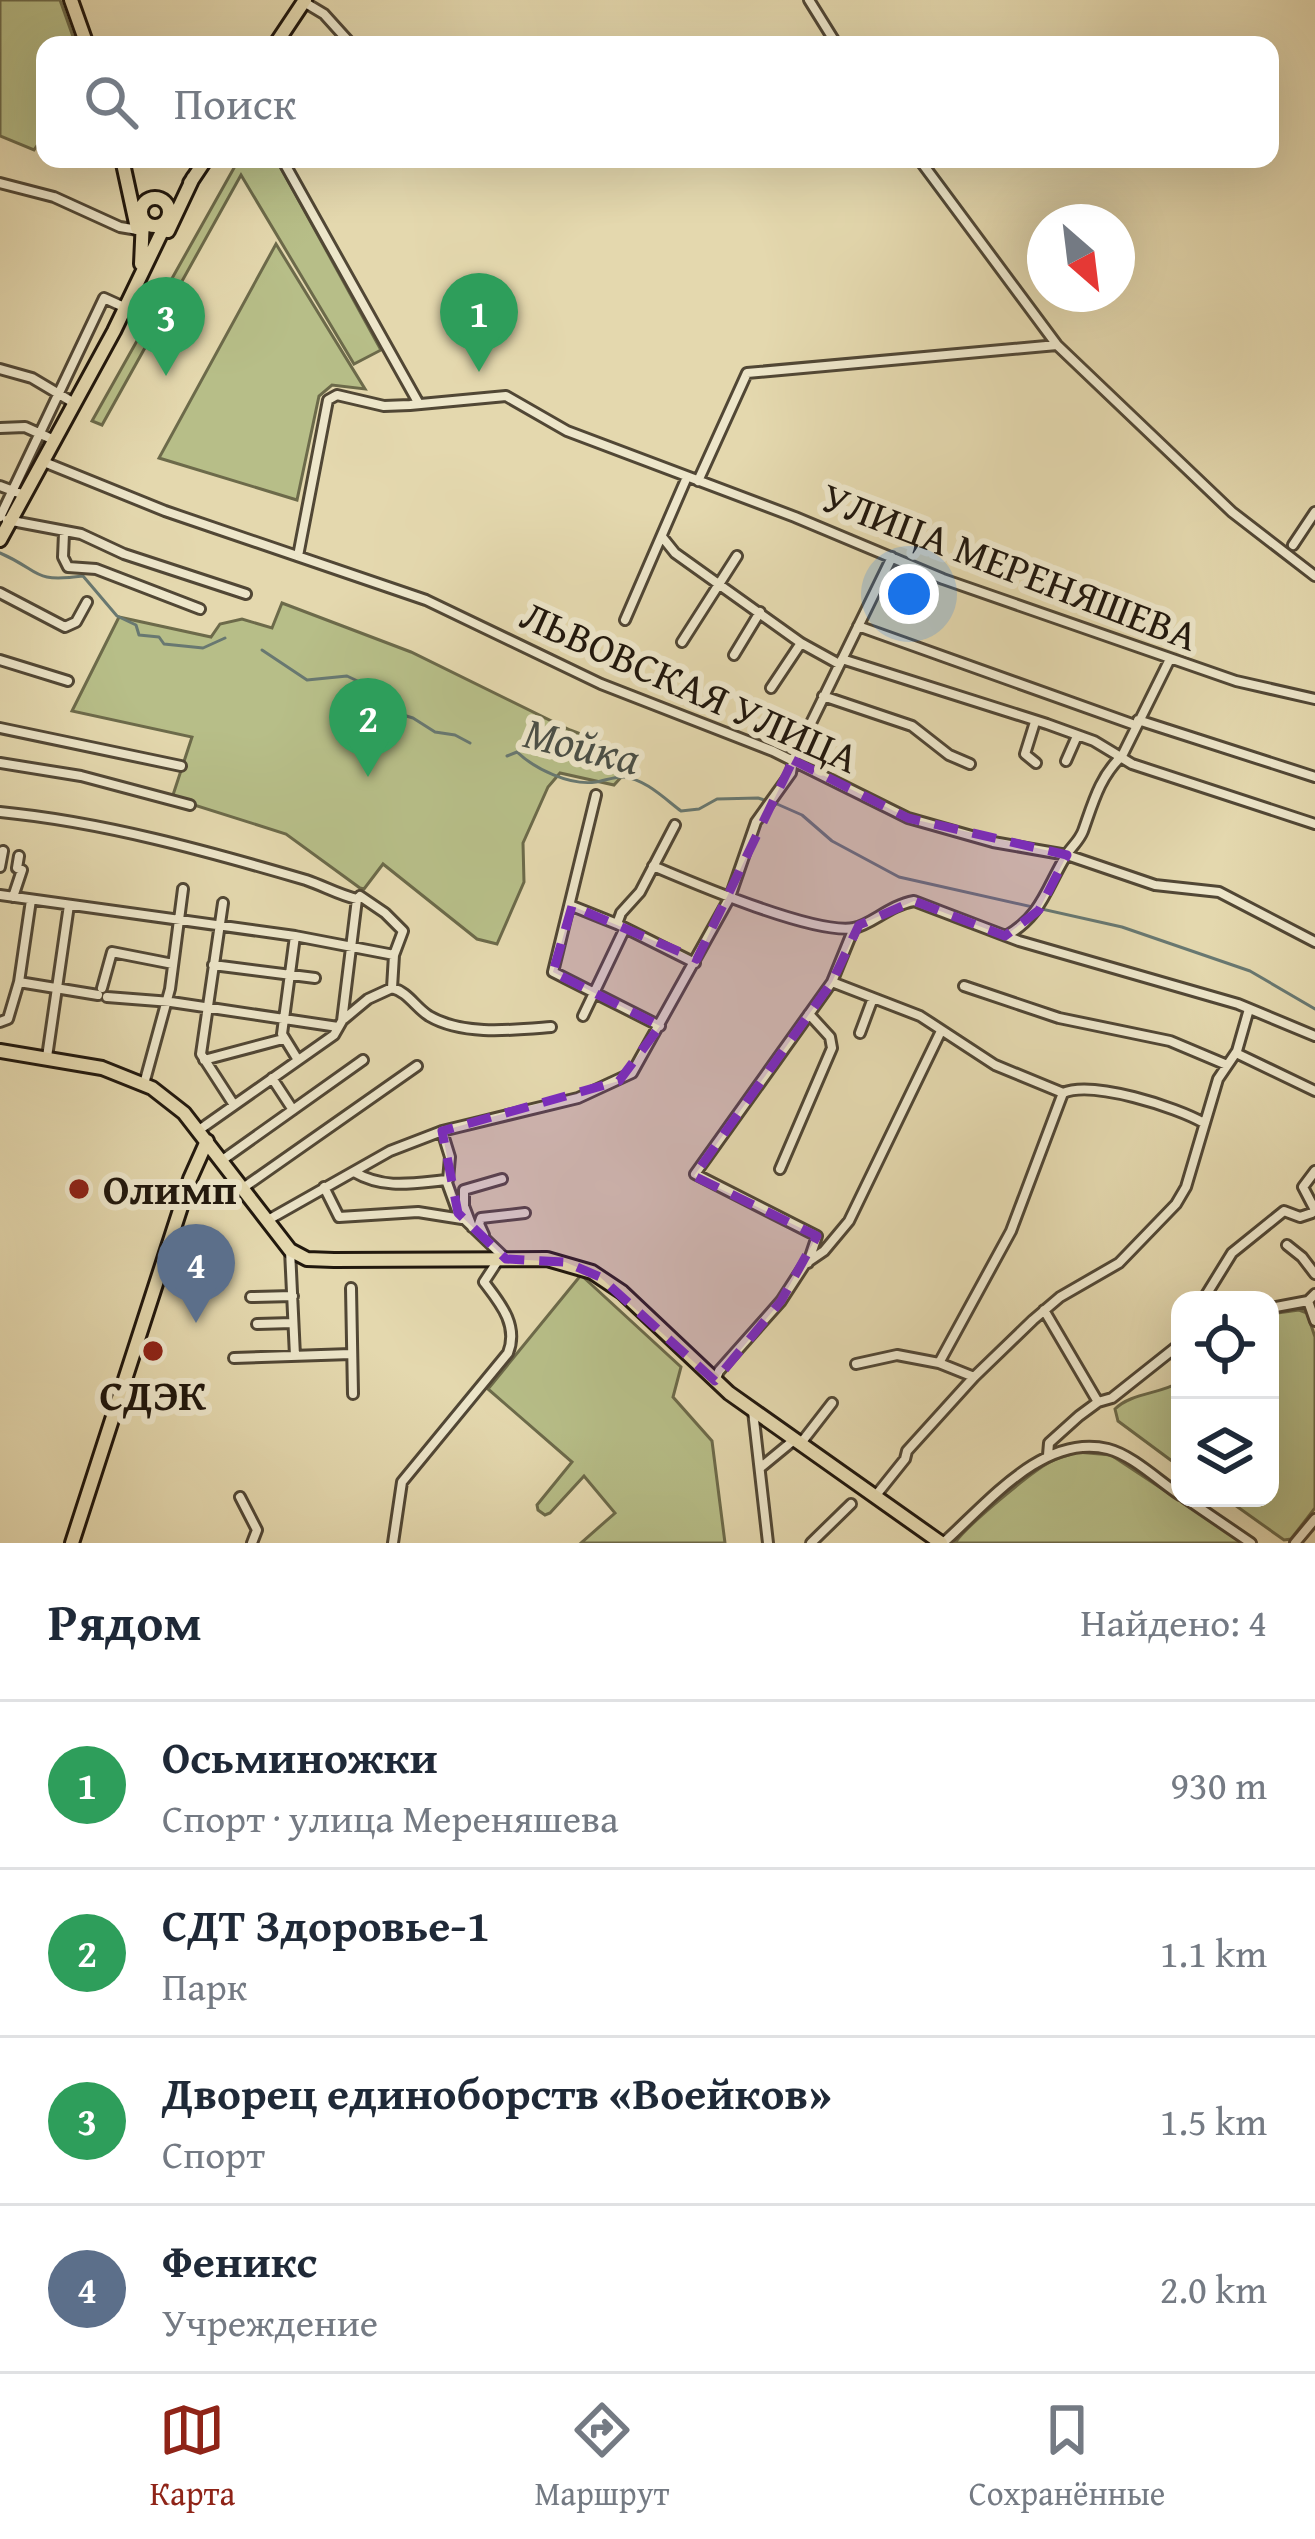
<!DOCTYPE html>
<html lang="ru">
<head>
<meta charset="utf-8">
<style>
	body { margin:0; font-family:"Gentium Book Plus",serif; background:#f2f2f3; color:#1f2937 }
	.controls { position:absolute; right:36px; bottom:36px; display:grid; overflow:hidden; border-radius:24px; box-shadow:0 12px 48px #0002 }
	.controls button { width:108px; height:108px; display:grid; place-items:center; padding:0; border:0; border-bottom:3px solid #e0e1e3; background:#fff; color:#1f2937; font:60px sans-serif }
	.compass { position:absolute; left:1027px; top:204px; width:108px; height:108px; border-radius:50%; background:#fff; box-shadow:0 12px 48px #0002; rotate:152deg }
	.you { position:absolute; left:909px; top:594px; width:42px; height:42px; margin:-30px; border:9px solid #fff; border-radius:50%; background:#1a73e8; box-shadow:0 0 0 18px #1a73e833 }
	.badge { display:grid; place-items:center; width:78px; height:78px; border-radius:50%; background:#8f2418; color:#fff; font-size:39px; font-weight:700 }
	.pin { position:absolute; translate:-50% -99px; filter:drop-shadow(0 3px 6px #0008) }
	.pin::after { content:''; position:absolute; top:63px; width:42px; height:36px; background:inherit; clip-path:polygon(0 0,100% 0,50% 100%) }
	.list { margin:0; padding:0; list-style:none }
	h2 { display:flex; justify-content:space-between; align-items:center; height:156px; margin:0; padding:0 48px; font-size:51px }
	h2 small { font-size:39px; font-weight:400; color:#747a83 }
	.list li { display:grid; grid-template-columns:78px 1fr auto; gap:36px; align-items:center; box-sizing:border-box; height:168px; padding:0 48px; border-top:3px solid #e0e1e3 }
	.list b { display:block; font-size:45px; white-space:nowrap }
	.list p { margin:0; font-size:39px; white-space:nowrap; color:#747a83 }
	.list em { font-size:39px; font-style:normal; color:#747a83 }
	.icon { flex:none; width:66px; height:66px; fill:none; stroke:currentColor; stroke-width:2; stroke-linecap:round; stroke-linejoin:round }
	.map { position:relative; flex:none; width:1315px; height:1543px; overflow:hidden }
	.search { position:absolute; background:#fff; box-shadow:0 12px 48px #0002; left:36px; right:36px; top:36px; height:132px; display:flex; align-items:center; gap:30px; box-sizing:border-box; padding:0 42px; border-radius:24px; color:#747a83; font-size:45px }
	.sheet { height:828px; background:#fff }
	nav { display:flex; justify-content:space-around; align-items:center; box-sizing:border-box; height:168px; border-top:3px solid #e0e1e3; background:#fff; font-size:33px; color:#747a83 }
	nav a { display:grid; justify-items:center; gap:6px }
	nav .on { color:#8f2418 }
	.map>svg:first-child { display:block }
</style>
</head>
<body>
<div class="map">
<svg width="1315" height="1543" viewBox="0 0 1315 1543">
	<rect width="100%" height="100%" fill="#e4d8ae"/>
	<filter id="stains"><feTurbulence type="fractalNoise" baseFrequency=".00167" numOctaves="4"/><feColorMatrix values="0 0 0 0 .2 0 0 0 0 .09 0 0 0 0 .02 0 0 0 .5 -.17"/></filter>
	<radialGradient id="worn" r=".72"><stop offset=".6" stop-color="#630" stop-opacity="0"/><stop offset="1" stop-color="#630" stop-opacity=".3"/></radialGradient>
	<path fill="#b7be88" stroke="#6c6a4a" stroke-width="3" d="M0,0h60l16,45h-31v90l-11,15 -34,-14z
		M239,159h37l105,191 -27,14 -113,-189 -139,250 -10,-4z
		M276,244l89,145 -33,-4 -13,11 -22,104 -138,-42z
		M282,603l129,49 159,78 64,24 -9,19 -11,12 -54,-12 -12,14 -25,56 1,39 -27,62 -20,-5 -94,-75 -19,25 -4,-1 -74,-54 -114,-36 20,-61 -120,-26 47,-94 92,20 9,-13 22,-5 30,9z
		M581,1275l100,92 -8,30 39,44 13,102h-144l34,-30 -31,-37 -34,37 -5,2 -7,-5 -1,-5 35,-43 -84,-73z
		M1299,1310l8,3 8,24v171l-24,31 -7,1 -59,-42h45v-184z
		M1180,1382v85l-62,-46 -3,-12c16,-16 45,-15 65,-27z
		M1077,1452l34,3 133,88h-289c9,-15 76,-71 95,-81 8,-5 18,-6 27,-10z"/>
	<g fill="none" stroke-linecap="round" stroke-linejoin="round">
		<path stroke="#687871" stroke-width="3" d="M0,553c42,18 30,30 83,23l34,40 19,9 3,10 20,2 5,7 39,4 22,-10
			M262,650l45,30 40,-4 19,9 14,23 33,10 22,14 20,3 15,8
			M507,756l10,-4c18,17 53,34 79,30 8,-1 19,-6 28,-5 21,2 41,22 57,34l18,-2 18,-10 41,-1 19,6 25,11 30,26 67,36 223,50 128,44 65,38"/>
		<defs>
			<path id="minor" d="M809,0l28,45
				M304,2l20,12 28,31
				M282,159l137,245
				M919,159l138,186 175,167 83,64
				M0,183l54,14 66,30 18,3
				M0,369l32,9 42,25
				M0,428l25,-1 29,13
				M44,462l121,49 261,89 175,84 172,67 135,67 85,24 74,13 88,30 64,7 96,50
				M698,481l49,-108 310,-28
				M0,486l24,9
				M0,517l104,-219 22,10
				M7,520l74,14 43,20 122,40
				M64,533l-1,24 5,10 28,2 104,40
				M663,538l12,15 126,90 38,21
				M1293,545l22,-33
				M298,556l30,-156 9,-5 47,11 26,-1 96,-9 61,35 228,86 148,62 293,102 79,18
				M0,593l65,34 11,-5 11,-20
				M625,620l62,-143
				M858,626l277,99
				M682,642l55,-86
				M734,655l26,-43
				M842,659l205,65 47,17 38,23 183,60
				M0,660l68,21
				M771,688l30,-45
				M823,696l89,30 37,29 21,9
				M1138,720l177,57
				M1035,722l-10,32 11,9
				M0,728l181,38
				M1066,761l11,-25
				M0,763l81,13 109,29
				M596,795l-43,177 107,54
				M0,812c103,10 207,39 306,68 18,6 33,15 51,19l-15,122 -8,14 -135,95
				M653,866c40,17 161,69 201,62 17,-3 36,-23 60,-27l105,40 219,63 77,32
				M0,867l3,-16
				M0,895l295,41 99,19
				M360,896l25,17 18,18 -9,24 -2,33
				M13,897l9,-27 -5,-2 2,-12
				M223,903l-22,151 33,51
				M572,906l45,18
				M625,928l70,35
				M295,936l-13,98 16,26
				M1006,936c36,-20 41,-50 61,-82 6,-9 12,-13 16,-23 10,-28 17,-55 39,-75l48,-97
				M213,965l102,13
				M19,982l79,13
				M832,982l88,34 75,49 68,28c29,-13 113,14 141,30
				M964,986l95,32 111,23 57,24
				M102,988l10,-36 61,12
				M107,997l64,5 167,25
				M583,1016l42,-88 -8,-4 4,-11 19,-21 35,-67
				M344,1019l24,-20 24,-11c16,4 23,19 37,28 34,20 84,14 122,11
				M0,1022l8,-3 11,-37 12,-82
				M860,1033l13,-35
				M1236,1053l79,38
				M47,1057l22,-152
				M204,1060l79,-21
				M272,1078l21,32
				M144,1084l26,-95 13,-100
				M221,1161l142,-101
				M780,1169l52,-121 -2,-11 -21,-23
				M354,1172c31,18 60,11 94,8l2,-23 -8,-26
				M446,1180l12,33 47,45
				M324,1187l15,30 79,-5 44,7
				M243,1188l174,-122
				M268,1220l122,-69 52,-20 136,-33 54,-25 98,-176 26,-75 35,-49 2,-13 99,-203
				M472,1227l-8,-21v-16l38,-11
				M484,1235l-5,-11 2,-6 44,-5
				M1287,1245l15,12 13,17
				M290,1250l5,106
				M808,1263l9,-27 -122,-62 137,-192 22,-54
				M351,1288l2,106
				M1315,1294l-7,7 7,20
				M251,1297l42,-1
				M1203,1300l29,-47 52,-42 16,6 12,-4 3,-3 -12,-23 12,-16
				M1270,1308l38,-7
				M1044,1310l54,92
				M257,1324l36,-1
				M234,1358l117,-4
				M856,1364l41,-9 42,8
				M974,1377l-35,-14 72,-132 52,-138
				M715,1381l4,-10 62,-70 24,-37 19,-13 25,-30 92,-190
				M753,1411l15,132
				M801,1443l31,-40
				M1048,1455l1,-12 30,-27 19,-14 14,-4 68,-54
				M760,1468l34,-28
				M877,1494l28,-35 2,-8 67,-74 59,-57 27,-23 59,-34 57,-59 10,-17 32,-108 19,-28 12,-42
				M240,1497l17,33 -5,13
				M1185,1498l66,45
				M393,1543l9,-61 106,-129c11,-28 -8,-50 -24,-71l15,-23
				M811,1543l40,-39
				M943,1543c44,-39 100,-110 165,-94 24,6 51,32 72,46
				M1295,1543l20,-24"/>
			<path id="major" d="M71,0l16,45
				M275,45l30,-45
				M122,159l15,69
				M190,183l16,-24
				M141 212a14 14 0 1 1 28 0a14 14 0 1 1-28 0Z
				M168,231l25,-53
				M141,264l2,-45
				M0,540l114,-209 53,-110
				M0,1051l102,17 50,20 32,25 106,137 17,9 27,1 213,-1 45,13 30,20 107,101 212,150
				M72,1543l118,-364 17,-38"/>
		</defs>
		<use href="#minor" stroke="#514735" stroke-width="14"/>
		<use href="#major" stroke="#20170d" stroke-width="18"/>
		<use href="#minor" stroke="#ede6ca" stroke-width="8"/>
		<use href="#major" stroke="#e4d8ae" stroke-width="12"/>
	</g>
	<path fill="#7b2cbf" fill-opacity="0.2" stroke="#7b2cbf" stroke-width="9" stroke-dasharray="24 15" stroke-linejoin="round" d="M793,760l115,58 159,37 -28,55 -34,26 -91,-35 -55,24 -27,57 -138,194 123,60 -36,65 -66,80 -115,-104 -35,-15 -59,-3 -48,-46 -16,-82 177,-50 41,-55 -107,-54 19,-66 125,53z"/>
	<g fill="#8f2418" stroke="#ede6ca" stroke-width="4.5">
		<circle cx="79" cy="1189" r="12"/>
		<circle cx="153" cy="1351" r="12"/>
	</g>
	<g text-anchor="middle" stroke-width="12" stroke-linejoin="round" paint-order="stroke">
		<g font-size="42" fill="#20170d" stroke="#ede6ca">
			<text transform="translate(1010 566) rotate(21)" y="15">УЛИЦА МЕРЕНЯШЕВА</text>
			<text transform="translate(690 686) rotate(24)" y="15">ЛЬВОВСКАЯ УЛИЦА</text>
		</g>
		<g font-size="42" font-weight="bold" fill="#20170d" stroke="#ede6ca" text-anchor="start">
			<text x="103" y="1204">Олимп</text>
			<text x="153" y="1410" text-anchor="middle">СДЭК</text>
		</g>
		<g font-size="45" font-style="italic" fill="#4a4f47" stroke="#ede6ca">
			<text transform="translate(582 745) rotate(14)" y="16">Мойка</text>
		</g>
	</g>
	<rect width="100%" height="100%" filter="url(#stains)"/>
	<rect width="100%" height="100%" fill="url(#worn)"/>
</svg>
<div class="controls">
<button><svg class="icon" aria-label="locate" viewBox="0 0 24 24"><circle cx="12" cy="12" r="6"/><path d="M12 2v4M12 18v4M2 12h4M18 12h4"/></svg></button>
<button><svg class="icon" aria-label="layers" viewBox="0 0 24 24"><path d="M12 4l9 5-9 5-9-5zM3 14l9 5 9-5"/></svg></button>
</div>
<svg class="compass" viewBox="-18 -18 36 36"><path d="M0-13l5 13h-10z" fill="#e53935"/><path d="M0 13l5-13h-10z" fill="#747a83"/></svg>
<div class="you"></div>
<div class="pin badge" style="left:479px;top:372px;background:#2e9e5b">1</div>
<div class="pin badge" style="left:368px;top:777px;background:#2e9e5b">2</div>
<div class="pin badge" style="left:166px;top:376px;background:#2e9e5b">3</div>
<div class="pin badge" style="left:196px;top:1323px;background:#5c6f8a">4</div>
<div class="search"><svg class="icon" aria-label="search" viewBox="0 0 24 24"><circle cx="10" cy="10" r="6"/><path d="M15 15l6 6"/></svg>Поиск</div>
</div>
<section class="sheet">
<h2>Рядом<small>Найдено: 4</small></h2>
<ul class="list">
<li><span class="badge" style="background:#2e9e5b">1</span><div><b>Осьминожки</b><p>Спорт · улица Мереняшева</p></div><em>930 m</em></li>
<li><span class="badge" style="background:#2e9e5b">2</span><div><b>СДТ Здоровье-1</b><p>Парк</p></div><em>1.1 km</em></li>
<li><span class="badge" style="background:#2e9e5b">3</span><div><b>Дворец единоборств «Воейков»</b><p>Спорт</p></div><em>1.5 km</em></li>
<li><span class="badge" style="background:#5c6f8a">4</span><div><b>Феникс</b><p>Учреждение</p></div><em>2.0 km</em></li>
</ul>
</section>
<nav>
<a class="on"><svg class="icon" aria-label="map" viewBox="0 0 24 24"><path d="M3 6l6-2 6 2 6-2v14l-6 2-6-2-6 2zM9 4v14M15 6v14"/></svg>Карта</a>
<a><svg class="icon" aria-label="directions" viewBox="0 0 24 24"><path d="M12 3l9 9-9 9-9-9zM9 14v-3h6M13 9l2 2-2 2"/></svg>Маршрут</a>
<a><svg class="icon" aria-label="saved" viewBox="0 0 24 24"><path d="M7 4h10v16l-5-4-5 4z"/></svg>Сохранённые</a>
</nav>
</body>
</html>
